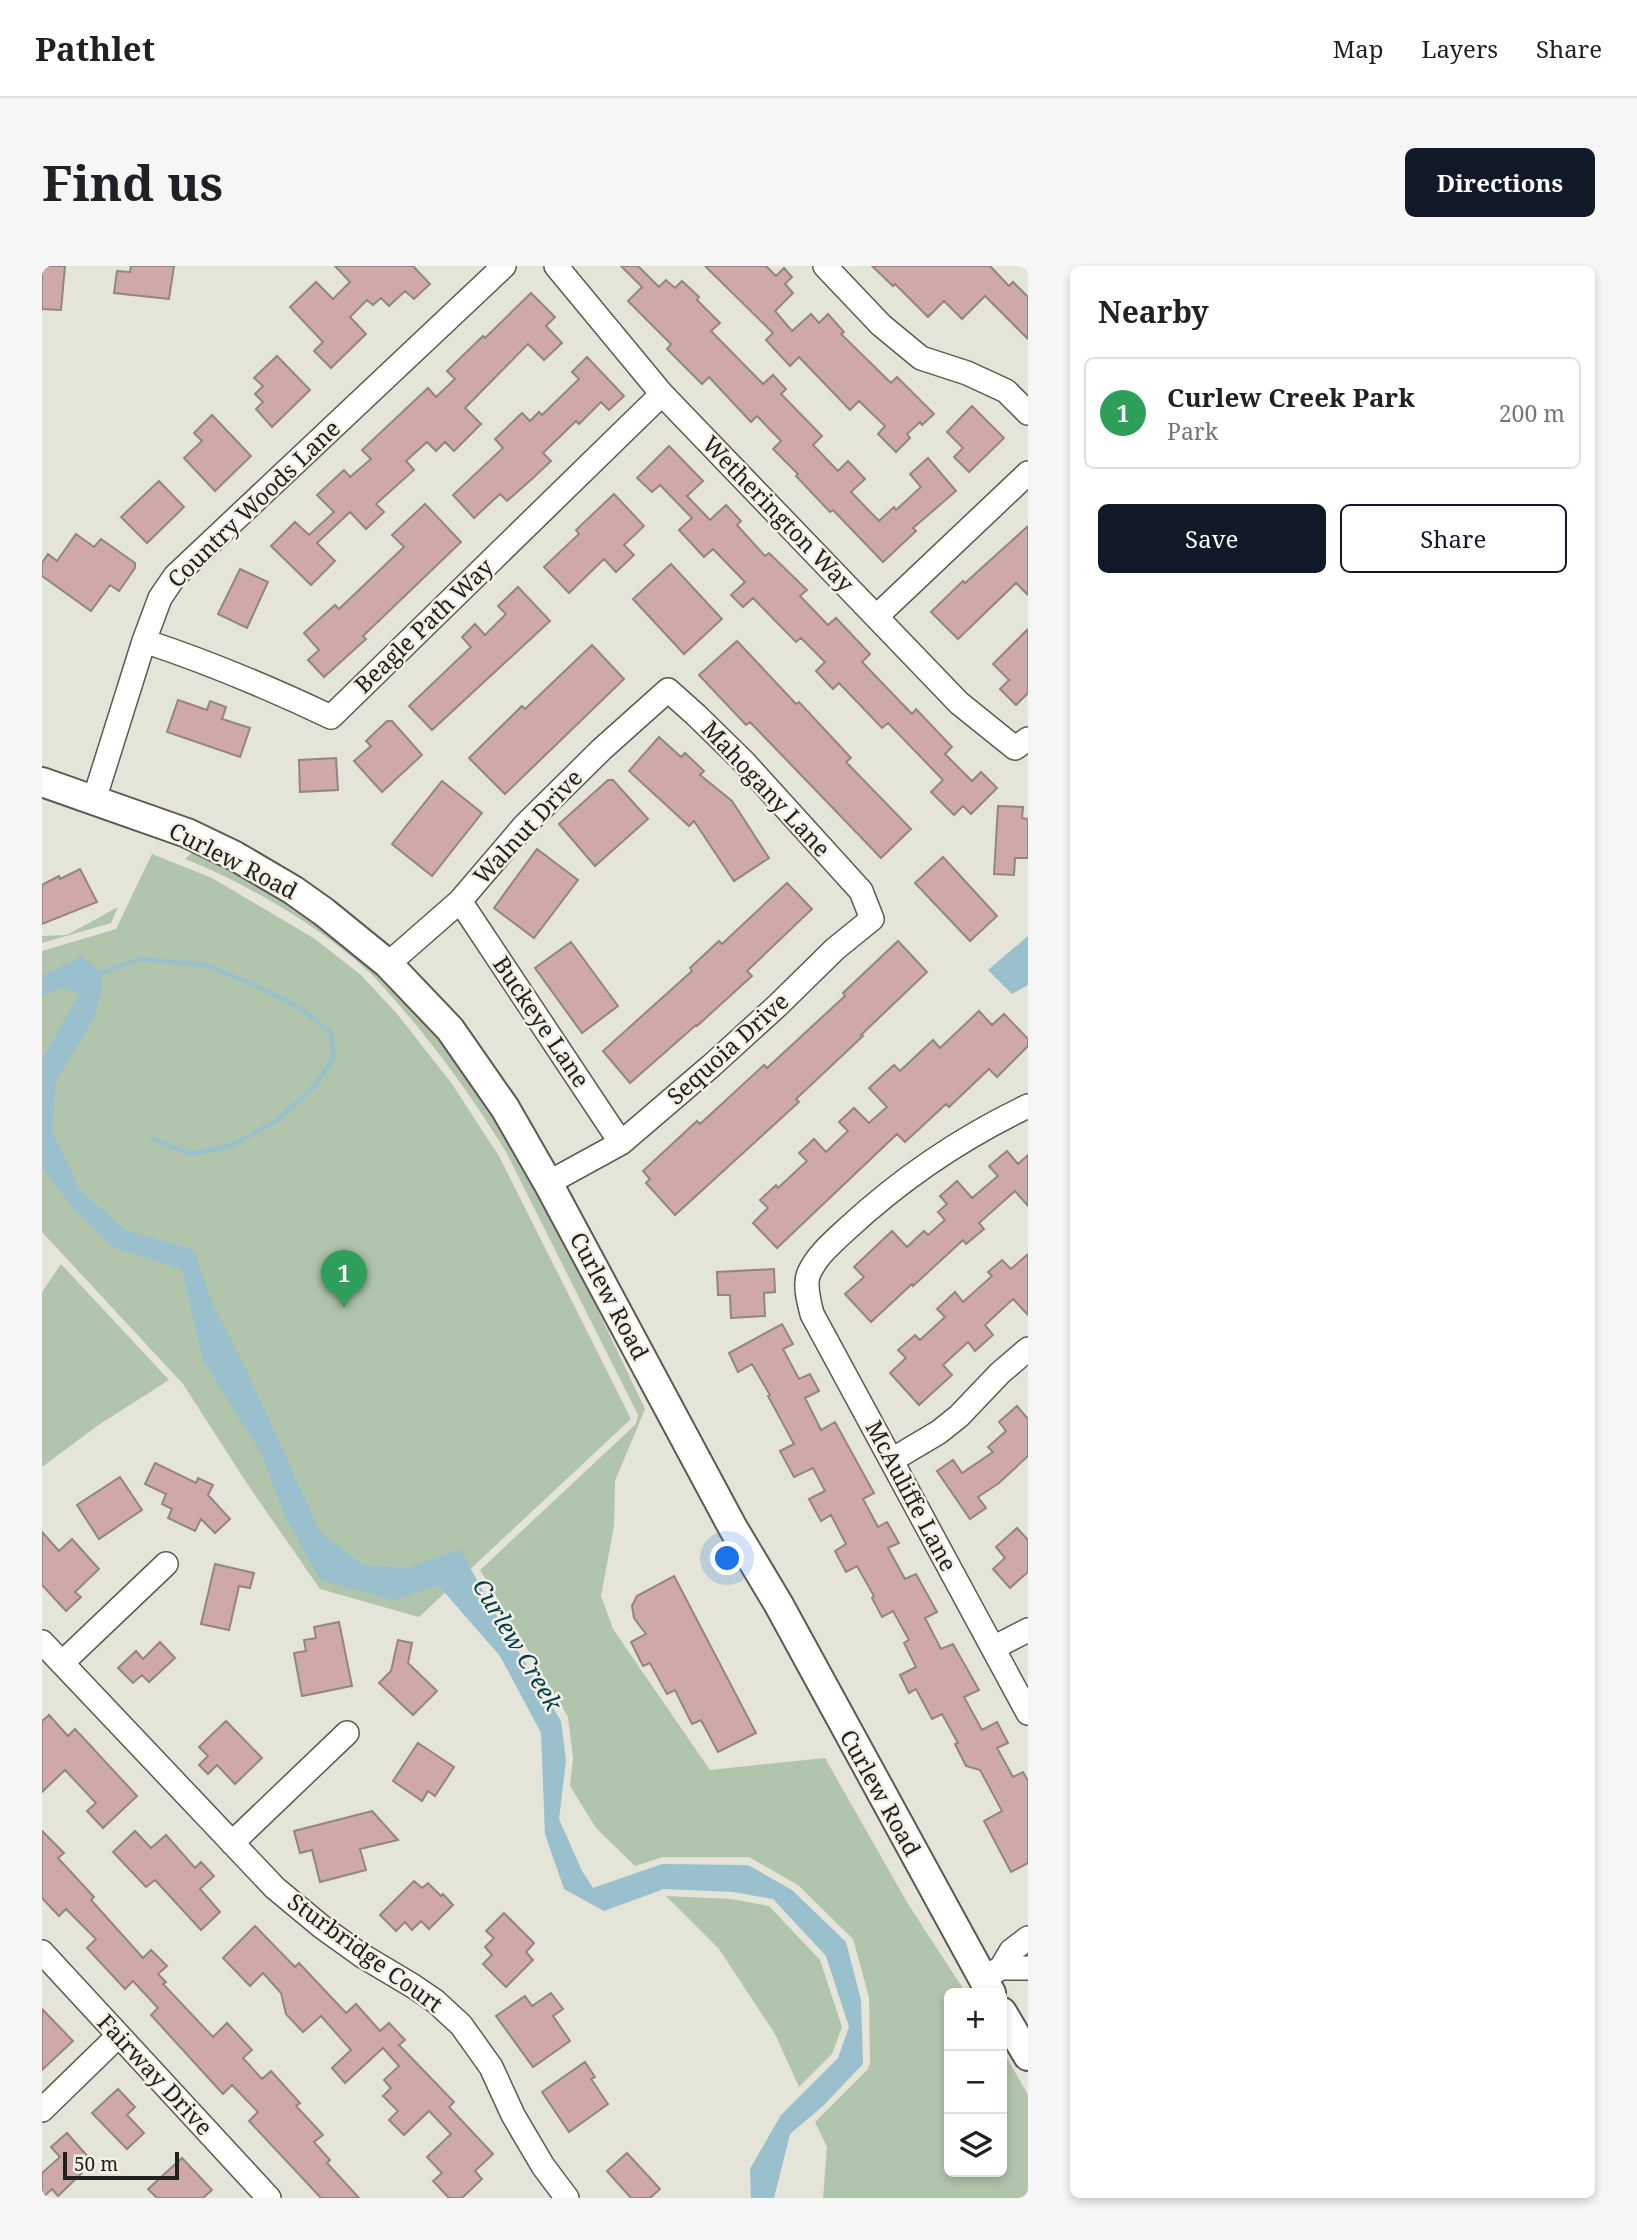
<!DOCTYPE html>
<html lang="en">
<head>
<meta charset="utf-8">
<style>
	body { margin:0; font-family:"Noto Serif",serif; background:#f6f6f6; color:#202124 }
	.controls { position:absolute; right:21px; bottom:21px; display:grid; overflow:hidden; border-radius:10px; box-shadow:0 4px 10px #0003 }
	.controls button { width:63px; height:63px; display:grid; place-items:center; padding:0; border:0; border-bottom:2px solid #e0e0e0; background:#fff; color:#202124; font:35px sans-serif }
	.scale { position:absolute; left:21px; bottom:18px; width:116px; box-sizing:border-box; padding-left:7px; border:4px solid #22211d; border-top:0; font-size:19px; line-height:24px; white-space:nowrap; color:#22211d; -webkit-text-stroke:5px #f3f1e6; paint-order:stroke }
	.you { position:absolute; left:686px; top:1293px; width:24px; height:24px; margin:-18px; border:5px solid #fff; border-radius:50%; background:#1a73e8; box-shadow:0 0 0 10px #1a73e833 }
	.badge { display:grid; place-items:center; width:46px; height:46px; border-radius:50%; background:#111827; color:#fff; font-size:23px; font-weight:700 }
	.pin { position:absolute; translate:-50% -58px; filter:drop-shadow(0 2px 4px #0008) }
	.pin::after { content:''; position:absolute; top:37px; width:24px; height:21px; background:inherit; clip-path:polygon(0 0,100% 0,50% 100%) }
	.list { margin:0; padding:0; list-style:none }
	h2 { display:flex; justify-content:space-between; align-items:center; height:91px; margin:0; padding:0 28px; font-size:30px }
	h2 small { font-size:23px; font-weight:400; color:#757577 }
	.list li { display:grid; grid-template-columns:46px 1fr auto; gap:21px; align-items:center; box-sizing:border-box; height:112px; margin:0 14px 14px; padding:0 14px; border:2px solid #e0e0e0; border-radius:10px }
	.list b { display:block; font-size:26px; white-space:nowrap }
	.list p { margin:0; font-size:23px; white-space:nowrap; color:#757577 }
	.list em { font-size:23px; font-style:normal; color:#757577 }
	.actions { display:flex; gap:14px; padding:21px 28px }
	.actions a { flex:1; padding:16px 0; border:2px solid #111827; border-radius:10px; text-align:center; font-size:24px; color:#111827 }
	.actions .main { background:#111827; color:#fff }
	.icon { flex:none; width:38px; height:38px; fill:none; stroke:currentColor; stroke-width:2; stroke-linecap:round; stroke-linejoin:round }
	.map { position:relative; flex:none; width:986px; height:1932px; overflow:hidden; border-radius:10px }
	header { display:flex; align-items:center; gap:42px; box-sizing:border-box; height:98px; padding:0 35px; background:#fff; border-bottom:2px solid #e0e0e0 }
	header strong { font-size:33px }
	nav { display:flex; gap:38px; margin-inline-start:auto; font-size:24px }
	.intro { display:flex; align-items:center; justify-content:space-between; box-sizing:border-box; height:168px; padding:0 42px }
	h1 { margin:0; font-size:49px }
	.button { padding:18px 32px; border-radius:10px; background:#111827; color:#fff; font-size:24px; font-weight:700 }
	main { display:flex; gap:42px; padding:0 42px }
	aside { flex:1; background:#fff; border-radius:10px; box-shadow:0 4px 10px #0003 }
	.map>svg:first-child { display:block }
</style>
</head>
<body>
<header>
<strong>Pathlet</strong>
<nav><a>Map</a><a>Layers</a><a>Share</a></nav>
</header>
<div class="intro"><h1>Find us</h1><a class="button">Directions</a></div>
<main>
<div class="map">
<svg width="986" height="1932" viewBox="0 0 986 1932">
	<rect width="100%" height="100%" fill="#e5e4d8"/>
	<path fill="#b0c5ac" d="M155,582l140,83 106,104 87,133 115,241 -30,72 -1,45 -13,70 12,33 97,141 115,-12 83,146 58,89h-17v179h53v-123l26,46v103h-205l4,-51 -12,-25 53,-53 2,-6 -1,-66 -16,-58 -55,-54 -49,-28h-86l-28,9 -39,-38 -26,-42 3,-28 -5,-41 -88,-147 156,-146 2,-9 -132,-263c-33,-54 -71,-107 -114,-155 -8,-9 -16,-19 -25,-27 -48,-44 -121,-87 -182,-111z
		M110,588l60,24 103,61 46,36 37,40 54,69 47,72 132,263 -212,198 -99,-28 -72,-104 -65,-101 -141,-152v-281l74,-22z
		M76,641l-7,16 -69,20v-7l25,-1z
		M19,998l108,116 -72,46 -55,41v-175z
		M624,1630l65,3 38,7 51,54 22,67 -10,27 -33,33 -24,-53 -56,-85z"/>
	<path fill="#99c0cc" d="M986,670v49l-16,9 -24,-24z
		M40,690l20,17 1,8 -8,36 -39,64 -4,50 28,59 45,40 69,20 19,54 36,71 71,157 43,33 44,3 53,-19 32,59 69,113 5,39 -7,59 23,52 11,17 69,-24 86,1 44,25 54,52 15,58 2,64 -40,42 -33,28 -16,64h-23l-1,-29 31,-54 57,-57 11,-31 -23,-71 -53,-57 -40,-7 -69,-3 -60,22 -40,-22 -19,-55 -4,-101 -41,-77 -62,-71 -44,15 -74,-20 -35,-64 -24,-63 -58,-93 -21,-91 -70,-22 -39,-39 -31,-41v-107l37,-66 -18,-6 -19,8v-20z"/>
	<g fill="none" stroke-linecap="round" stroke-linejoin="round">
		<path stroke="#99c0cc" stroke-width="4.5" d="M57,708l40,-15 67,6 55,23 41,21 29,24 3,24 -20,30 -38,34 -46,25 -39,8 -39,-15"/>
	</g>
	<path fill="#cfa9a7" stroke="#928584" stroke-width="2" d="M0,0h23l-4,44 -19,-1z
		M89,0h43l-5,33 -55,-6 3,-22 13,1z
		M293,0h78l17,18 -16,15 -9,-8 -16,15 -8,-8 -8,7 -6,-5 -17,17 16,17 -35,34 -17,-17 9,-9 -33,-35 26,-25 17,17 17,-17z
		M579,0h17l21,21 7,-7 9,8 7,-7 17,16 -2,3 23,23 -9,8 52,53 10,-9 13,14 -5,5 41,42 -9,9 25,26 10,-10 17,18 -14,13 28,29 15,-14 2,3 25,-23 -11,-13 18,-16 28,33 -43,37 3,3 -33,31 -50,-52 -3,2 -34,-36 2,-2 -25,-25 8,-8 -24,-25 -6,6 -42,-45 -7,7 -35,-35 4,-5 -43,-43 14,-14z
		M663,0h61l10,10 8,-8 8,9 -7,7 8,9 -18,18 17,20 19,-17 8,9 9,-9 16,18 -3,2 50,49 6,-6 37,37 -12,11 -2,-3 -13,12 3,4 -14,14 -18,-18 7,-8 -26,-25 -9,9 -51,-53 -9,9 -24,-26 7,-7z
		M830,0h118l19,20 4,-4 15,15v42l-43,-43 -23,23 -18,-18 -16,16 -33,-33 -2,2z
		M489,27l24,24 -9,9 16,17 -18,17 -16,-16 -63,64 16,16 -27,27 -9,-9 -9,9 -9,-9 -21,19 8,9 -38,34 8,8 -18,17 -16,-17 -33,31 18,18 -24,24 -40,-39 24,-24 14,13 25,-23 -17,-17 27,-25 6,7 21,-18 -9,-9 66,-62 8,9 19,-18 -8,-8 36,-35 2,2z
		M235,90l33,34 -38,37 -16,-18 7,-7 -8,-8 8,-8 -9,-8z
		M545,91l37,39 -15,14 -8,-8 -22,22 -3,-3 -33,32 8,8 -18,17 -26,23 -7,-7 -26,24 -21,-23 50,-47 -8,-9 27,-26 8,8 9,-9 3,3 37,-36 -7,-7z
		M930,140l32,32 -35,34 -15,-15 9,-9 -16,-16z
		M170,149l39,41 -36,35 -31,-33 18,-17 -8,-8z
		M627,180l34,35 -16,15 23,24 16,-15 15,16 -4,4 28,31 4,-3 38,37 -7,6 28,29 8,-7 34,36 -8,8 50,52 4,-5 36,38 -7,7 27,27 9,-9 16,16 -26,26 -8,-8 -9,9 -23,-23 12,-12 -55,-57 -6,5 -43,-45 -6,6 -17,-18 9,-9 -24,-24 -5,4 -43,-44 -10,9 -12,-12 14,-13 -32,-33 -9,8 -25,-27 13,-12 -32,-33 -8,7 -15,-14z
		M117,215l25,26 -37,36 -26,-26z
		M572,228l30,32 -20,19 10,10 -18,17 -12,-13 -35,34 -25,-26 35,-33 -3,-4z
		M383,238l36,38 -98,94 3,3 -42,38 -16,-17 11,-10 -15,-17 31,-28 4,4 65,-62 -12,-12z
		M986,260v69l-12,-12 -58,56 -27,-27 32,-31 2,2z
		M34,268l18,13 7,-8 34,24v5l-16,23 -9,-6 -19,26 -49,-35v-13l6,-9 9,7z
		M629,298l51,55 -38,35 -51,-55z
		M198,303l28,13 -21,46 -29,-14z
		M476,321l32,34 -118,109 -23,-24 62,-59 -9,-10 13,-13 10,11 21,-21 -8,-8z
		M986,363v64l-12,12 -16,-16 9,-9 -16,-16z
		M695,375l59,63 3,-2 52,56 -5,4 65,67 -30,29 -131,-136 -4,3 -47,-50z
		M550,379l32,34 -119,115 -36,-36 53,-52 3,3z
		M136,434l29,10 3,-9 16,6 -4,12 28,9 -10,29 -73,-25z
		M345,455h5l30,34 -40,37 -28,-31 17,-15 -5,-5z
		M617,471l22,20 4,-4 19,18 -4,4 32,26 37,57 -35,23 -40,-60 -5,5 -60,-55z
		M294,492l2,32 -38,2 -1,-32z
		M566,514h5l35,39 -53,47 -36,-42z
		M400,515l40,32 -50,63 -40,-32z
		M956,540l25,1 -1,11 6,1v39h-13l-1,17 -20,-1z
		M495,583l41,31 -44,58 -40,-30z
		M901,591l54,59 -27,25 -55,-58z
		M38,603l17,33 -55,22v-39l17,-9 1,3z
		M745,617l25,26 -65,62 5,5 -55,50 -1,-1 -66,58 -27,-32 89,-80 -2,-3 29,-27 3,3z
		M856,675l29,31 -66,63 2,1 -67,63 3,3 -124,113 -29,-32 4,-4 -7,-8 54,-50 3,3 64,-59 3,3 78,-72 -2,-3z
		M529,676l47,64 -36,27 -47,-65z
		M937,745l13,14 12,-11 24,25v7l-31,31 -8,-8 -40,38 -3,-3 -41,38 -8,-8 -120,114 -24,-25 15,-15 -8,-8 16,-15 2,3 29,-27 -8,-8 15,-14 12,13 22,-21 -9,-9 15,-14 15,15 18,-16 -18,-19 25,-23 6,6 33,-31 7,8z
		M965,885l11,13 10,-9v51l-13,-15 -36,32 5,6 -18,15 -3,-4 -50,46 -1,-2 -41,38 -26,-28 19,-17 -10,-10 38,-36 15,16 17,-16 4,4 17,-15 -7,-8 9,-8 -7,-8 17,-15 15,17 26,-22 -9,-10z
		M986,988v61l-15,-16 -28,26 8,10 -18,16 -7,-9 -25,23 9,10 -33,30 -29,-32 16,-15 -8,-8 17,-15 5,5 25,-23 -8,-8 18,-17 8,10 29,-26 -4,-4 14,-12 9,9z
		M732,1003l1,23 -11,1 1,23 -34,2 -1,-23h-12l-1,-23z
		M740,1058l11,20 -10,5 16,30 11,-5 9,17 -14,7 16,32 14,-8 39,71 -11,6 15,28 9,-5 12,21 -11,5 17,31 11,-5 21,38 -12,6 16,31 12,-5 26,46 -15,7 18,33 15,-8 11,21 -11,5 16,29 10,-5 5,9v82l-17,9 -27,-51 18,-10 -16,-30 -6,-11 -14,-4 -11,-22 3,-1 -16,-29 -10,5 -16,-30 -7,4 -9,-18 16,-8 -12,-24 5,-3 -16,-29 -11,6 -10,-19 2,-2 -17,-30 -11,6 -11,-21 11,-7 -15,-29 -10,6 -12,-22 16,-8 -12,-23 -19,9 -14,-26 14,-7 -26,-48 2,-1 -18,-31 -14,8 -9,-19z
		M975,1140l11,13v37l-29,27 -21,14 8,11 -16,11 -33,-48 16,-11 9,13 31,-21 -5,-5 18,-16 -7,-9z
		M113,1197l41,20 2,-5 15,7 -5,10 22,24 -15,14 -14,-14 -6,12 -27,-13 4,-9 -10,-5 4,-10 -21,-10z
		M78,1211l22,33 -43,29 -22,-34z
		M975,1262l11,12v32l-18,16 -17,-19 12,-11 -9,-11z
		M0,1266l17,19 13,-12 27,30 -24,23 6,5 -15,14 -24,-26z
		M173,1298l39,9 -4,15 -11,-2 -10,44 -28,-6z
		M632,1310l82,157 -38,19 -17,-32 -9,4 -17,-34 -8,4 -17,-31 -7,3 -12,-24 15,-8 -12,-16 -2,-12 5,-10z
		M297,1356l13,64 -50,10 -8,-43 12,-2 -2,-11 12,-2 -2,-11z
		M356,1374l14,3 -4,20 29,28 -24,24 -34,-32 12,-12z
		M118,1376l15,16 -26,24 -7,-7 -9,8 -15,-15 18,-17 7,8z
		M7,1449l19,21 7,-7 62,67 -34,32 -16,-17 9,-8 -31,-33 -23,22v-71z
		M184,1455l36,37 -27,26 -18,-19 -9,9 -9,-9 9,-9 -9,-9z
		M376,1477l36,24 -19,29 -7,-5 -6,10 -29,-20z
		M330,1545l26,29 -38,9 6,21 -46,12 -8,-32 -12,3 -6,-22z
		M0,1565l22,22 -6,5 36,39 -3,3 52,58 8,-8 16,16 -9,8 8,8 -3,2 50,53 14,-14 25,27 -9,8 19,21 9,-8 29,32 -4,3 27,29 -9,7 16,18 -3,3 32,35h-38l-72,-77 9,-9 -26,-27 -9,9 -72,-79 7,-7 -25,-27 -8,8 -38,-41 9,-9 -30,-30 -7,7 -17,-18z
		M93,1565l16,17 15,-13 29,33 6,-6 13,14 -14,13 20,23 -19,18 -46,-50 -9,7 -33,-35z
		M372,1615l8,7 6,-5 13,13 2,-2 10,11 -24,24 -8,-8 -9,9 -7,-8 -9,9 -16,-16z
		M462,1647l30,30 -8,9 7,8 -27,27 -23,-23 9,-9 -7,-8 9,-9 -8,-7z
		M213,1660l40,41 4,-4 47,50 10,-9 24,27 9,-8 16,17 -6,5 55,57 -5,5 44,47 -18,17 7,8 -20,19h-13l-16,-17 9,-8 -15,-16 24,-23 -22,-23 -25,24 -15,-15 9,-9 -15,-15 8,-8 -7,-8 15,-14 -16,-18 -38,35 -13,-15 19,-18 -30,-34 -18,16 -17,-18 -5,-21 -18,-20 -13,13 -27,-28z
		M509,1727l12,16 -10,7 17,25 -37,26 -37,-51 29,-20 7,10z
		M0,1743l31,32 -31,29z
		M543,1796l10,15 -4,2 17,25 -39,28 -27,-40z
		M76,1823l17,18 -8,8 17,18 -17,16 -35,-36z
		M25,1867l22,25 -11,10 4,5 -24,23 -6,-7 -10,9v-25l18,-16 -9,-10z
		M585,1887l33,36 -10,9h-19l-24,-27z
		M140,1892l30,32 -9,8h-46l-9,-9z"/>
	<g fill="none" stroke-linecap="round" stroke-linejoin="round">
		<defs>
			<path id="minor" d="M514,0l106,128 297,309 56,45 13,-9
				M783,0l56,59 40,33 46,15 39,18 22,22
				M835,350l151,-143
				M102,375c64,21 126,47 187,76l331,-323
				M52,534l50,-159 16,-43 15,-22 329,-310
				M418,635l161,242
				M346,698l72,-63 64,-75 78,-77 66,-59 28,25 48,47 117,129 11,28 -37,30 -57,56 -67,61 -90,77 -73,40
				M986,840c-65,31 -127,73 -180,122 -14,13 -31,27 -39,45 -5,11 0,29 3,41l216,399
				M850,1194l47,-28 20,-16 41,-43 28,-24
				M0,1376l233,246 47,39 39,28 52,31 22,15 26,24 30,42 22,48 30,51 24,32
				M951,1382l35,-18
				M20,1397l104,-99
				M190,1577l115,-110
				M0,1686l227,246
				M959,1702h27
				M940,1713l19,-11 10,-17 17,-13
				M0,1844l76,-74"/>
			<path id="major" d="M0,516l145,51 48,23 58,34 31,22 64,52 62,65 55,79 43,75 185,345 46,77 212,388
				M960,1746l26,44"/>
		</defs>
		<use href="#minor" stroke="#5c5a51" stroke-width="26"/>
		<use href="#major" stroke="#5c5a51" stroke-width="32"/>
		<use href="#minor" stroke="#fff" stroke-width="23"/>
		<use href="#major" stroke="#fff" stroke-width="28"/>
	</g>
	<g text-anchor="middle" stroke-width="5" stroke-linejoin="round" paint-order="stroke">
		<g font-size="23" fill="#22211d" stroke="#f3f1e6">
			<text transform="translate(212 238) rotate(-44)" y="8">Country Woods Lane</text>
			<text transform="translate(736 248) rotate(46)" y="8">Wetherington Way</text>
			<text transform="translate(382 360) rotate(-44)" y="8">Beagle Path Way</text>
			<text transform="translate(724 523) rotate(47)" y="8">Mahogany Lane</text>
			<text transform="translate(486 561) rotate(-47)" y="8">Walnut Drive</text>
			<text transform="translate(191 595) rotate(27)" y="8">Curlew Road</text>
			<text transform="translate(499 756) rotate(56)" y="8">Buckeye Lane</text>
			<text transform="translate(686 783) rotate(-42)" y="8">Sequoia Drive</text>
			<text transform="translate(567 1030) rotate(62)" y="8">Curlew Road</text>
			<text transform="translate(869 1230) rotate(62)" y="8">McAuliffe Lane</text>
			<text transform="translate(838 1527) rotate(61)" y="8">Curlew Road</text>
			<text transform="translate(323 1687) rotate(36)" y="8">Sturbridge Court</text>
			<text transform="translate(113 1809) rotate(47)" y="8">Fairway Drive</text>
		</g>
		<g font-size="24" font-style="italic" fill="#003c49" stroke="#f3f1e6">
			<text transform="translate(475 1379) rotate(59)" y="8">Curlew Creek</text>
		</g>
	</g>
</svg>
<div class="controls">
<button>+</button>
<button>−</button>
<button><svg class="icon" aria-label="layers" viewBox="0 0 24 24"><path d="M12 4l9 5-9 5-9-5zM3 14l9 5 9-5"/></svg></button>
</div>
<div class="scale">50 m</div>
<div class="you"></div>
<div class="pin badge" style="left:302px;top:1042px;background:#2e9e5b">1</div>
</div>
<aside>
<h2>Nearby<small></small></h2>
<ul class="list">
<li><span class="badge" style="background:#2e9e5b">1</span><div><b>Curlew Creek Park</b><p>Park</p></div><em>200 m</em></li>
</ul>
<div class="actions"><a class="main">Save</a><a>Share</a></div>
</aside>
</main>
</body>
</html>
